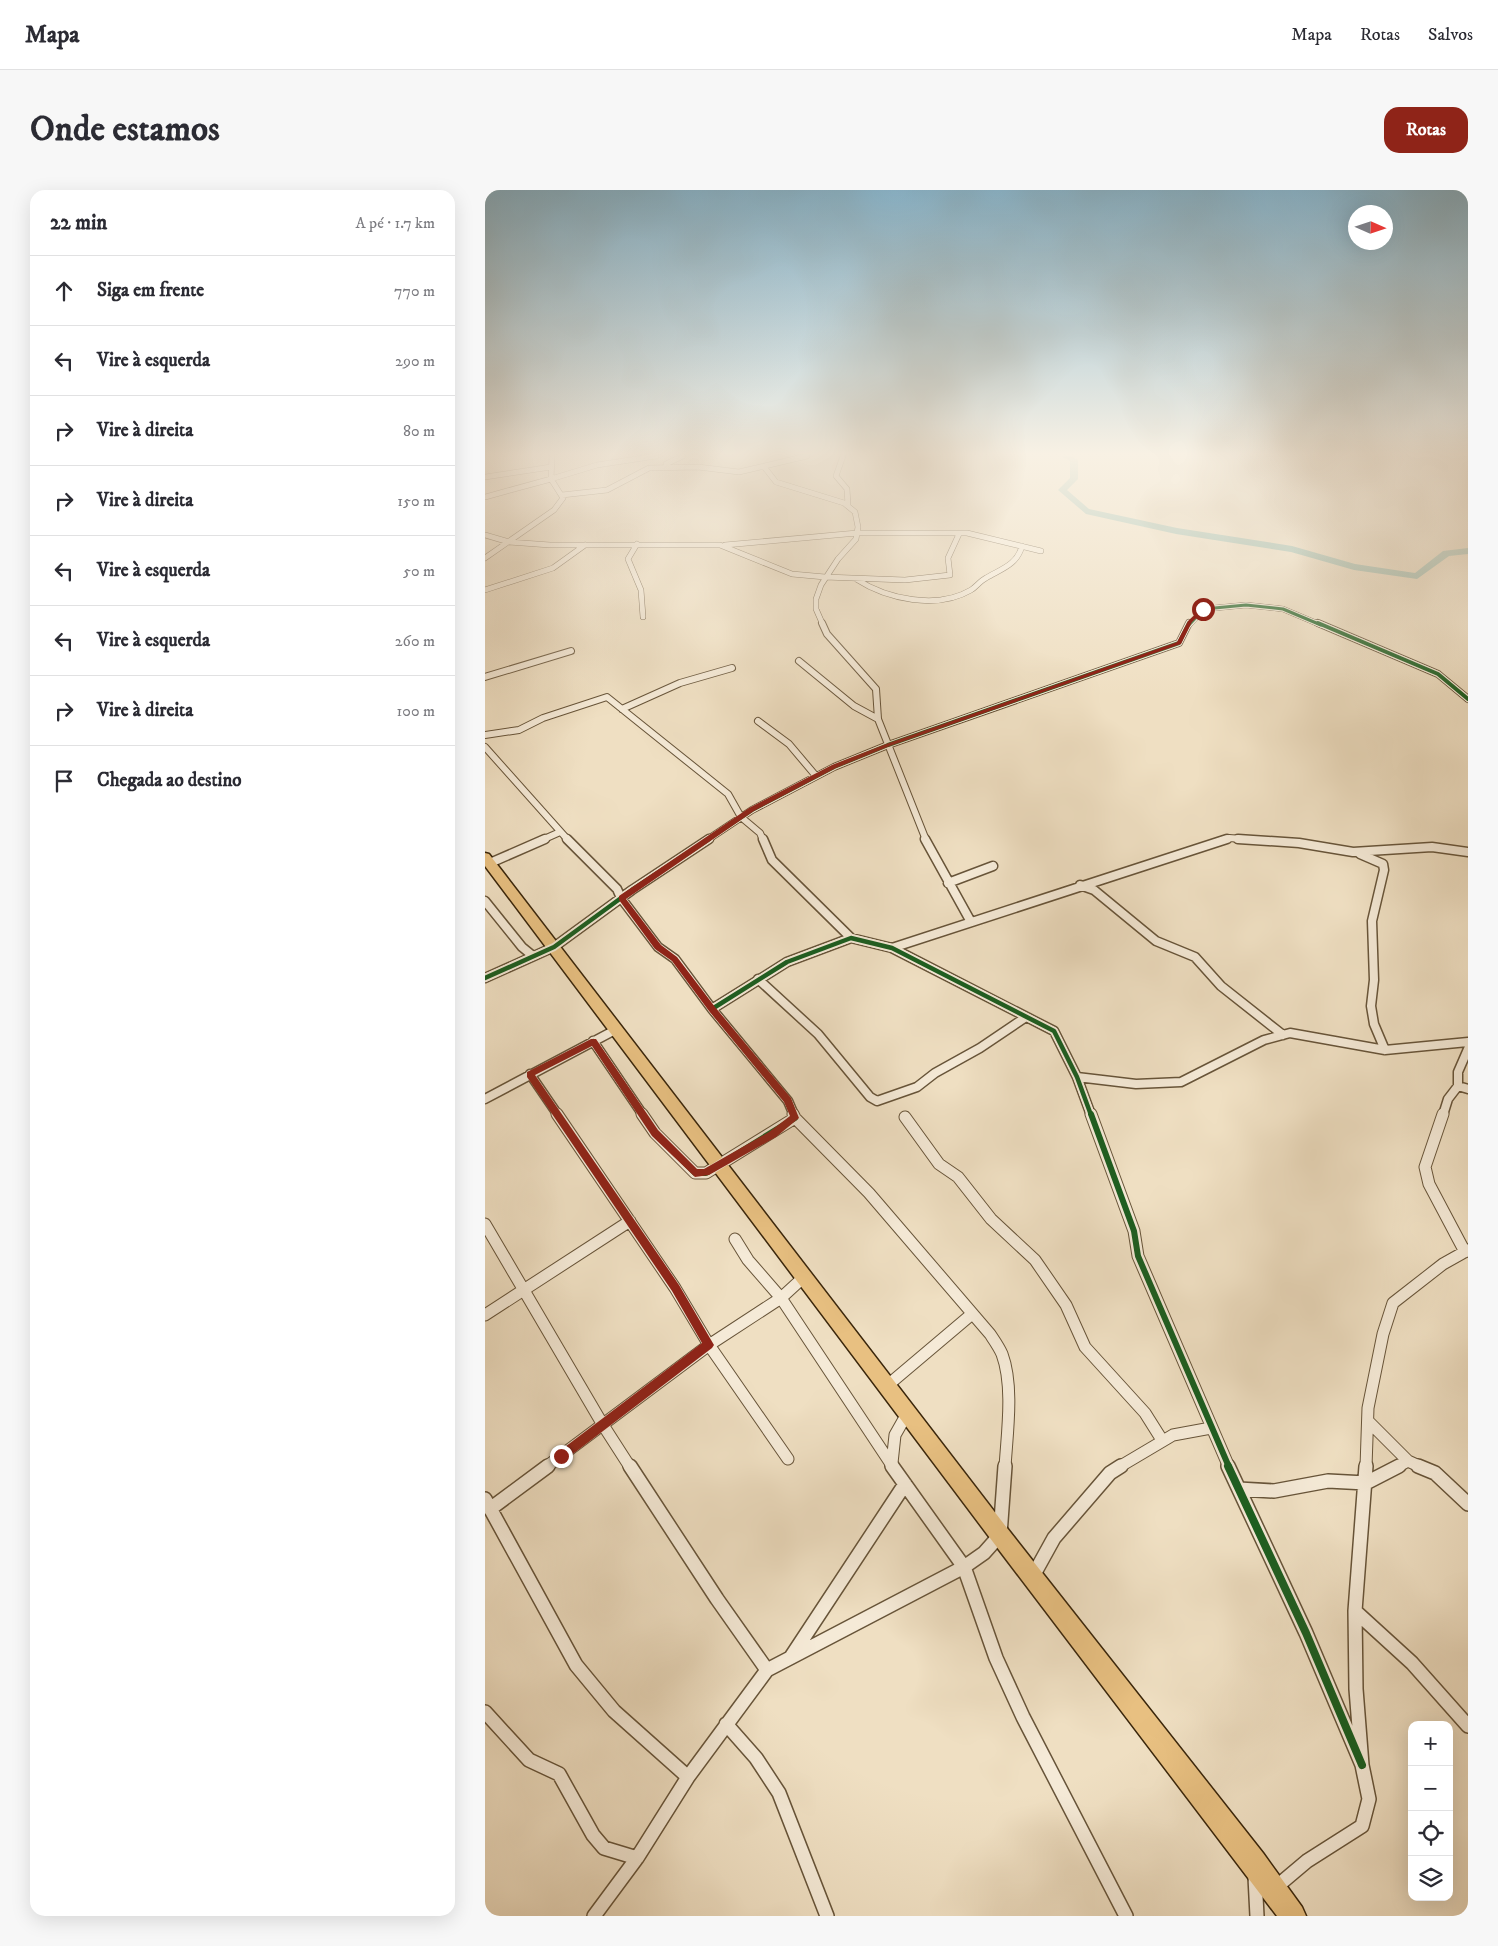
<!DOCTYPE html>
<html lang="pt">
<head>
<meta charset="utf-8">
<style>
	body { margin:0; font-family:"IM FELL DW Pica",serif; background:#f7f7f7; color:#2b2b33 }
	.controls { position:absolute; right:15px; bottom:15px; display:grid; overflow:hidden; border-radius:10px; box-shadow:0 5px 20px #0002 }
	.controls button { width:45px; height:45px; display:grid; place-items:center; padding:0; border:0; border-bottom:1px solid #e1e1e2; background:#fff; color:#2b2b33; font:25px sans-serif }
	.compass { position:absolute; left:863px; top:15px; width:45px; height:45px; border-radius:50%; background:#fff; box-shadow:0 5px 20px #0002; rotate:93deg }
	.stop { position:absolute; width:15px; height:15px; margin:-11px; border:4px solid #8f2418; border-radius:50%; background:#fff }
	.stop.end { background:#8f2418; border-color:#fff; box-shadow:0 1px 5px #0008 }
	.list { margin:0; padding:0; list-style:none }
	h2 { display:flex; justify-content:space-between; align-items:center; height:65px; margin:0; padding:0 20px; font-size:21px }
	h2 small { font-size:16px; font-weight:400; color:#7c7c81 }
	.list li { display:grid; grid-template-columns:32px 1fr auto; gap:15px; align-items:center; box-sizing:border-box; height:70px; padding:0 20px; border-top:1px solid #e1e1e2 }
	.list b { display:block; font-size:19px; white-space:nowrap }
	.list em { font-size:16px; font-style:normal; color:#7c7c81 }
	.icon { flex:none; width:28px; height:28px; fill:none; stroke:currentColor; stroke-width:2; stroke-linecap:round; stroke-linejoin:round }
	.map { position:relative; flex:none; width:983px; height:1726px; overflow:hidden; border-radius:15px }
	header { display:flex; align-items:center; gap:30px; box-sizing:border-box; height:70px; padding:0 25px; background:#fff; border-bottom:1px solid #e1e1e2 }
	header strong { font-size:24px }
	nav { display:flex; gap:28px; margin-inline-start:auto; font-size:18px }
	.intro { display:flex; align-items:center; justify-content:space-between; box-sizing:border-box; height:120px; padding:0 30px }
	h1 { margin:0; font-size:35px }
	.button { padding:12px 22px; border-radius:15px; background:#8f2418; color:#fff; font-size:18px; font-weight:700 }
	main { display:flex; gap:30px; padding:0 30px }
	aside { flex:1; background:#fff; border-radius:15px; box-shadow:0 5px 20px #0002 }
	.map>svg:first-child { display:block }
</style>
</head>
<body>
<header>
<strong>Mapa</strong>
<nav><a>Mapa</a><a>Rotas</a><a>Salvos</a></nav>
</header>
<div class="intro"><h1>Onde estamos</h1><a class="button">Rotas</a></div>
<main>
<aside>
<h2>22 min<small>A pé · 1.7 km</small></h2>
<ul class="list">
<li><svg class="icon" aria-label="ahead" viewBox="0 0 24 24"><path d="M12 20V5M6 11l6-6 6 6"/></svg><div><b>Siga em frente</b></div><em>770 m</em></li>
<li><svg class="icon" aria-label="left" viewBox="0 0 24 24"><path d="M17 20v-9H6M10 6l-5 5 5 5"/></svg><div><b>Vire à esquerda</b></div><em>290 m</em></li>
<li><svg class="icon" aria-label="right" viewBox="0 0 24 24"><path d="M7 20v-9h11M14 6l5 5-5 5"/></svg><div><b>Vire à direita</b></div><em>80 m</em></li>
<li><svg class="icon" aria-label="right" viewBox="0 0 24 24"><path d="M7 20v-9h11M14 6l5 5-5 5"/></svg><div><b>Vire à direita</b></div><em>150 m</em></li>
<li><svg class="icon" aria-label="left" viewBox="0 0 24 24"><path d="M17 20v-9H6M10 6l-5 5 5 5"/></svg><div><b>Vire à esquerda</b></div><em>50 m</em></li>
<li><svg class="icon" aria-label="left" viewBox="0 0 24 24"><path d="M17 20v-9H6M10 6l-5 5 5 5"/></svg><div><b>Vire à esquerda</b></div><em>260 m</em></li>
<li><svg class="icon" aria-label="right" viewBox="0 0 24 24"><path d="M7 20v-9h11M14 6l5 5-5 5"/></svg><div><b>Vire à direita</b></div><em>100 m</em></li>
<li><svg class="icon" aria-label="arrive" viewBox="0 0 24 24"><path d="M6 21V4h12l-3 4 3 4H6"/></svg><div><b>Chegada ao destino</b></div></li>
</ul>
</aside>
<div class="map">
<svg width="983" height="1726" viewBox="0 0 983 1726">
	<rect width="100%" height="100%" fill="#efdfc2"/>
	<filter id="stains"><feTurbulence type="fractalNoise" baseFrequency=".004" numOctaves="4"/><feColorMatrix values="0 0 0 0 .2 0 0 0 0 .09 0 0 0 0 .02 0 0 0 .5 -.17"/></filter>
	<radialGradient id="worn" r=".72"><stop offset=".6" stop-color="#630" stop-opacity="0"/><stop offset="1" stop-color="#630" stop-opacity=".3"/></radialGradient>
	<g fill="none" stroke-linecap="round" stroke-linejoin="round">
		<path fill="#9abdaf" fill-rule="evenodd" d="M576,266h10l7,4v19l-11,11 22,19 88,19 115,18 63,18 60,9 28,-22 25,-3v6l-19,2 -32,23 -63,-9 -63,-18 -115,-18 -90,-20 -28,-24 12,-12v-17z"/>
		<defs>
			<path id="minor-far4" d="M67,266l-1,23 46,-14 59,-9
				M358,266l-7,20 11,13 1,16
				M181,274l17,-8
				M280,278l11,14 68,21 11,9 3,15 -2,12 -18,20 -17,26 -5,14v10l7,16
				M0,287l66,-10
				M77,305l45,-5 42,-22 49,-1 41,5 68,-16
				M0,307l66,-18 12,19 -9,12 -69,48
				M0,345l24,7 41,3h170l72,29 33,3 80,3 45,-5 -2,-17 11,-24
				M152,354l-9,15 13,31 2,27
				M240,355l132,-12h110l74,18
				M371,389c31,20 81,31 115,11 5,-3 9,-9 15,-12 15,-9 31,-13 36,-32
				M0,400l68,-22 32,-23
				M704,435l15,-16 42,-4 37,4 38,16"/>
			<path id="minor-far3" d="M337,433l5,11 49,55 2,30 48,121
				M833,433l120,51 30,25
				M314,471l55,45 24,13
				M0,487l86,-26
				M137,519l58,-26 52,-15
				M273,531l31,23 27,32
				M0,545l34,-5 24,-12 64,-21 121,97 13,23 19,16 3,7
				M0,557l83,93
				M57,650l18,-8
				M222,650l45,-30 82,-43 54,-22 291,-102 10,-20
				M738,650l6,-2 27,2"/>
			<path id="minor-far2" d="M82,649l50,50 4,9 37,49 17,12 37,50
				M278,649l9,21 79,78
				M440,649l46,83
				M753,649l61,4 54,9 79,-5 36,5
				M875,664l23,10 1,6 -12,51 2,59 -3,26 3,18 11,26
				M5,673l55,-24
				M463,693l45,-17
				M595,695l14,5 62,51 39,16 26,29 62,49
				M0,711l37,46 11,9
				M407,758l335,-109
				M0,788l69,-31 78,-57 77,-51
				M273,789l60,55 52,63 7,4 40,-14 18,-14 45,-25 46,-31
				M108,851l50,74
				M983,859l-10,23v14l10,3
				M45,884l28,41
				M592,887l59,7 45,-2 83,-42 26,-7 95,17 83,-8
				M0,909l132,-70
				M309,925l-6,-14 -76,-92 75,-47 64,-24 41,10 162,83 23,46 14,38
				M958,925l5,-16 10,-13"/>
			<path id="minor-far1" d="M72,924l118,174 34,57 79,114
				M157,924l13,19 40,40h11l89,-55 -2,-4
				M606,924l43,117 4,25 91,211
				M958,924l-18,53 4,17 36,68
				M420,927l34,47 19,13 33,42 44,41 31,45 19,42 60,66 17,27
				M310,928l74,75 121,141c4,6 9,13 12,20 12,32 5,80 3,113
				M0,1034l118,201 27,42
				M250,1049l13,21 33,38 112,169
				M0,1125l145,-94
				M403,1195l84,-71
				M883,1231l40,40
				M407,1273l3,-28 13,-23
				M61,1277l163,-122 72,-47 24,-22
				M634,1277l54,-32 38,-7
				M881,1277l2,-59 15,-74 10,-31 50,-39 25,-14
				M912,1277l11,-6 13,6"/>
			<path id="minor" d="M145,1276l87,133 50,71
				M407,1276l72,101 32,91 27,59 103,199
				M743,1276l78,167 56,132
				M933,1276l17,7 33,31
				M754,1299l35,2 54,-10 38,2 33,-17
				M0,1309l91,166 38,46 74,66
				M5,1319l58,-43
				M548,1386l21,-38 56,-65 11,-7
				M870,1421l57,52 56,63
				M306,1467l114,-173
				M0,1522l44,48 30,14 34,61 11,13 33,10
				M241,1534l30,34 23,35 48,123
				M770,1687l2,39
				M790,1698l32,-27 55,-35 7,-27 -7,-34 -6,-76 -1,-78 11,-145
				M109,1726l43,-58 51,-81 79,-107 197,-103 20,-14 16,-18 5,-69"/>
			<path id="trunk" d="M0,663l4,1 518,674 256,325 39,54 4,9h-29l-284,-374 -508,-676z"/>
		</defs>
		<use href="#minor-far4" stroke="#675439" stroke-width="6"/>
		<use href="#minor-far3" stroke="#675439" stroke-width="8"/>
		<use href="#minor-far2" stroke="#675439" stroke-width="11"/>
		<use href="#minor-far1" stroke="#675439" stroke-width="13"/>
		<use href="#minor" stroke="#675439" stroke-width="16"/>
		<use href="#trunk" stroke="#3a260b" stroke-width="3"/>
		<use href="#minor-far4" stroke="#f5ead7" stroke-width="5"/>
		<use href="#minor-far3" stroke="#f5ead7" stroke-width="6"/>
		<use href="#minor-far2" stroke="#f5ead7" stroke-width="8"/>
		<use href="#minor-far1" stroke="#f5ead7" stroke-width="11"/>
		<use href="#minor" stroke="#f5ead7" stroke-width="13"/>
		<use href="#trunk" fill="#e8c081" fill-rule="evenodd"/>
		<defs>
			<path id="cycleway-far4" d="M704,435l15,-16 42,-4 37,4 38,16"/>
			<path id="cycleway-far3" d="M833,433l120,51 30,25
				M222,650l45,-30 82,-43 54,-22 291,-102 10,-20"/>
			<path id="cycleway-far2" d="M0,788l69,-31 78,-57 77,-51
				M108,851l50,74
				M309,925l-6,-14 -76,-92 75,-47 64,-24 41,10 162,83 23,46 14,38"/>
			<path id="cycleway-far1" d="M157,924l13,19 40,40h11l89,-55 -2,-4
				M606,924l43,117 4,25 91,211"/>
			<path id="cycleway" d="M743,1276l78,167 56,132"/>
		</defs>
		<use href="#cycleway-far4" stroke="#f5ead7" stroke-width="5"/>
		<use href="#cycleway-far3" stroke="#f5ead7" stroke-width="6"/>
		<use href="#cycleway-far2" stroke="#f5ead7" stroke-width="8"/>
		<use href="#cycleway-far1" stroke="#f5ead7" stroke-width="9"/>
		<use href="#cycleway" stroke="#f5ead7" stroke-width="11"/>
		<use href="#cycleway-far4" stroke="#1b5e20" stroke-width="3"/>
		<use href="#cycleway-far3" stroke="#1b5e20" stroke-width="4"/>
		<use href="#cycleway-far2" stroke="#1b5e20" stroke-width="4.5"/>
		<use href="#cycleway-far1" stroke="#1b5e20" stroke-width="6"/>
		<use href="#cycleway" stroke="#1b5e20" stroke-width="8"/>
	</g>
	<linearGradient id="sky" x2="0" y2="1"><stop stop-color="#89b8d1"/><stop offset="0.52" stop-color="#f8f1e4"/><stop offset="1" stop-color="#f8f1e4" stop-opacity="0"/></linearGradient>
	<rect width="983" height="507" fill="url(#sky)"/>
	<path fill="#8f2418" d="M717,418l4,1 -14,13 -11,22 -291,102 -54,22 -82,43 -128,88 35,46 16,12 38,50 76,91 8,20 -23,19 -67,38 -14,2 -43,-41 -60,-90 -57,29 144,210 35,60 -2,3 -147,112h-8v-7l145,-110 -30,-52 -145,-214v-5l64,-33h5l62,91 39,39h7l65,-37 21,-16 -6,-14 -75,-91 -37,-50 -17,-12 -36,-49v-4l130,-88 83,-43 54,-21 291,-102 11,-21z"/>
	<rect width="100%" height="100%" filter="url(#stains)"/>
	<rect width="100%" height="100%" fill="url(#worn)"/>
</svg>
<div class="controls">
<button>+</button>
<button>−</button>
<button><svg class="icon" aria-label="locate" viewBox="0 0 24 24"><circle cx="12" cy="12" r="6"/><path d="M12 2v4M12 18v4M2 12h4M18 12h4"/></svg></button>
<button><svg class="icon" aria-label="layers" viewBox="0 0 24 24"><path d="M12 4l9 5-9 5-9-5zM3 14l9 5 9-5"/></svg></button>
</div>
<svg class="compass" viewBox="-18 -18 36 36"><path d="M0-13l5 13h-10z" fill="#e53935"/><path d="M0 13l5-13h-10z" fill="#7c7c81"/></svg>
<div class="stop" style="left:718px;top:419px"></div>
<div class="stop end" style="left:76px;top:1266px"></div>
</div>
</main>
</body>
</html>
